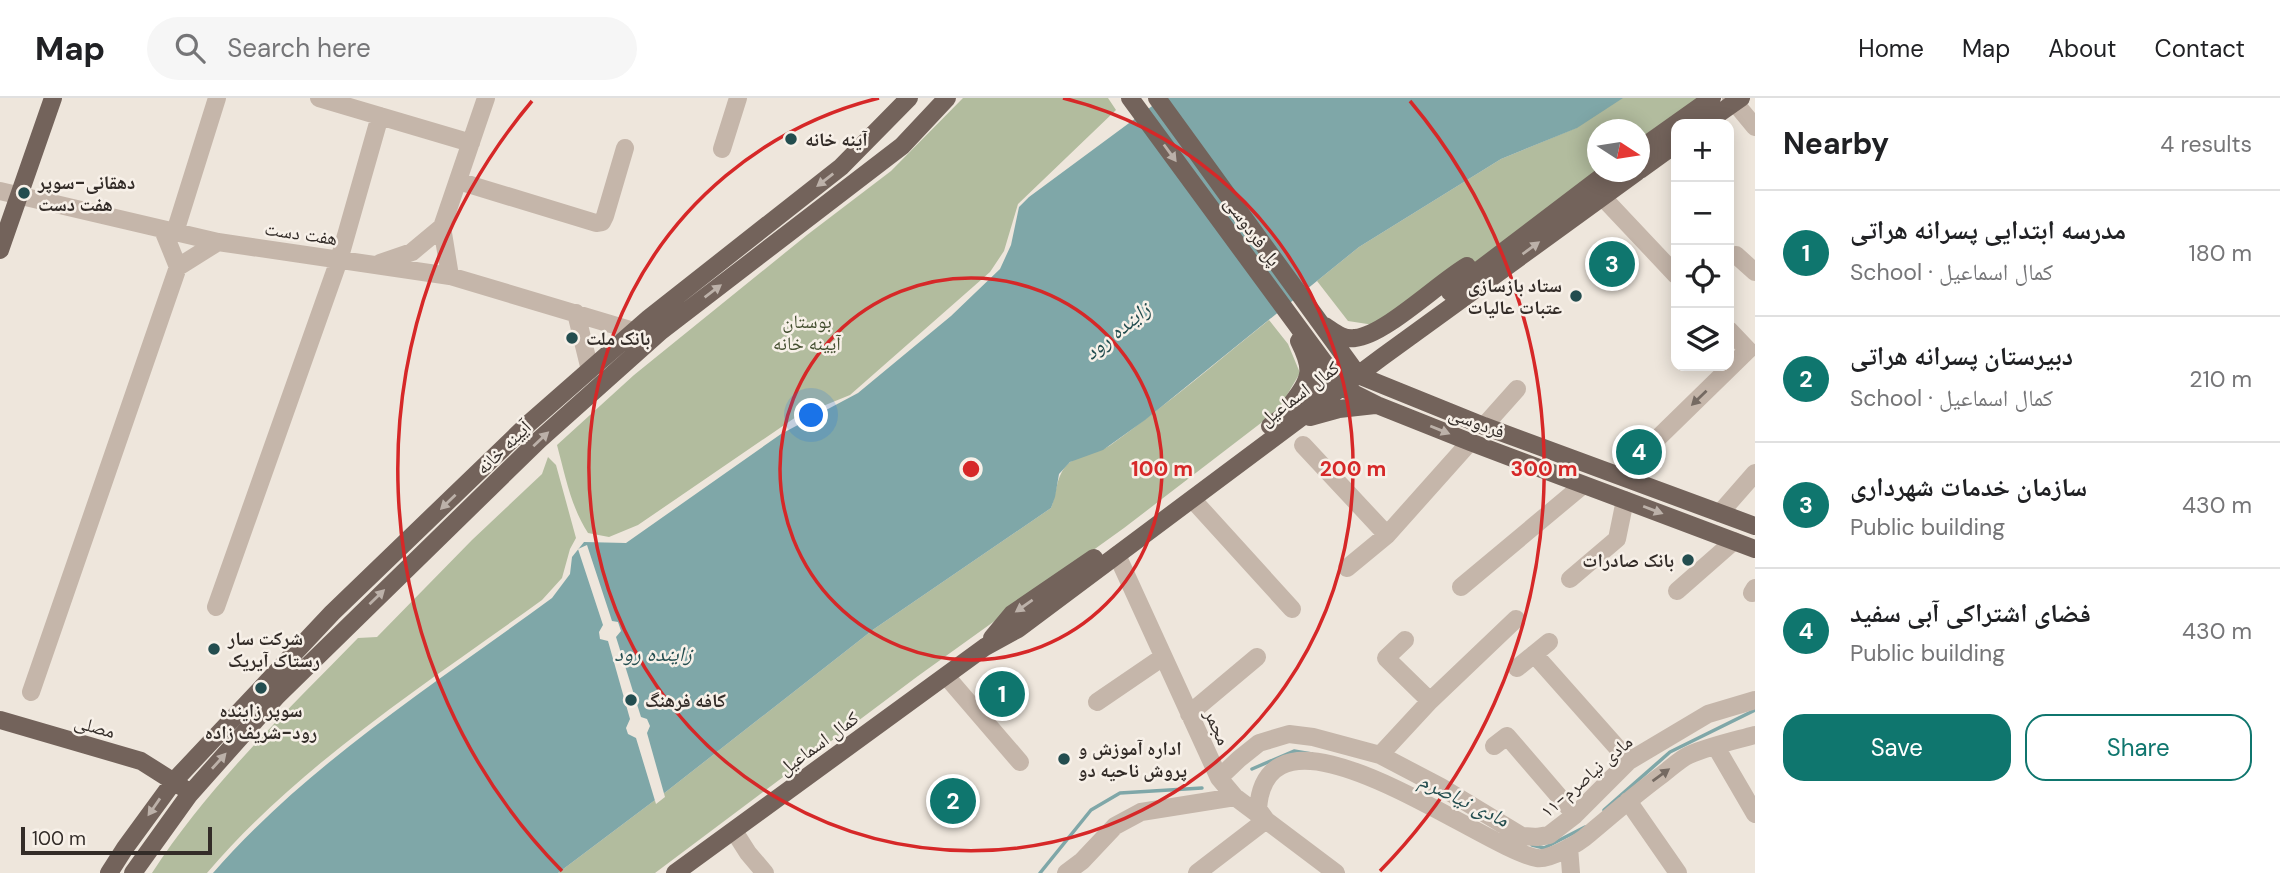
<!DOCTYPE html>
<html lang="en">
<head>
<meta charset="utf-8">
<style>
	body { margin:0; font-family:"DM Sans","Noto Naskh Arabic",sans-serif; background:#f6f6f6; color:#202124 }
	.controls { position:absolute; right:21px; top:21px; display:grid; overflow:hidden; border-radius:14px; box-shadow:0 4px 18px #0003 }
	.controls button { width:63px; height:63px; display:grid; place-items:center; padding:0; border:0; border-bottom:2px solid #e0e0e0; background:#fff; color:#202124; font:35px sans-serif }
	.compass { position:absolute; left:1587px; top:21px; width:63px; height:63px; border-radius:50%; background:#fff; box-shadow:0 4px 18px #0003; rotate:102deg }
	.scale { position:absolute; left:21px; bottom:18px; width:191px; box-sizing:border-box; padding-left:7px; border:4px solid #332c28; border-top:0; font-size:19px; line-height:24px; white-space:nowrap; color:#332c28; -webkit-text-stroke:5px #f7f0e8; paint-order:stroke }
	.you { position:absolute; left:812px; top:318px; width:24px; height:24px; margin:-18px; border:5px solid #fff; border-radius:50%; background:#1a73e8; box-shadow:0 0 0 10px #1a73e833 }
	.badge { display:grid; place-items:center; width:46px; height:46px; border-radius:50%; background:#0f766e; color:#fff; font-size:23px; font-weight:700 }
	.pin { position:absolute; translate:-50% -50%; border:4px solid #fff; box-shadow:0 2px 7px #0006 }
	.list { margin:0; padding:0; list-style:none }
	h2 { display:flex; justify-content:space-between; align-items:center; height:91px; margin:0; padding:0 28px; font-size:30px }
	h2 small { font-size:23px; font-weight:400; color:#757577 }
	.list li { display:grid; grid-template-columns:46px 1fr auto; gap:21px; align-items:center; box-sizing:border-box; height:126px; padding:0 28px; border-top:2px solid #e0e0e0 }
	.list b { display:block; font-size:26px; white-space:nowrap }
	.list p { margin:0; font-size:23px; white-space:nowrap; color:#757577 }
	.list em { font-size:23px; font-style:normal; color:#757577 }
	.actions { display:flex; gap:14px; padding:21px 28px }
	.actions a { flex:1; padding:16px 0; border:2px solid #0f766e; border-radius:21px; text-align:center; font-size:24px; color:#0f766e }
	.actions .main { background:#0f766e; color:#fff }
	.icon { flex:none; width:38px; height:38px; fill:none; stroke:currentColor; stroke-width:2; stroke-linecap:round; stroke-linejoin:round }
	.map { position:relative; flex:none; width:1755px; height:775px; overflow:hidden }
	header { display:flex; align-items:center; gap:42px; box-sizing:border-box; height:98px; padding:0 35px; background:#fff; border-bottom:2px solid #e0e0e0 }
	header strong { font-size:33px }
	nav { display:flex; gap:38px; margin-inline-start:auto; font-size:24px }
	.search { width:490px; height:63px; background:#f6f6f6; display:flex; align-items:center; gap:18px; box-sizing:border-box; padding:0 24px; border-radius:38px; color:#757577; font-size:26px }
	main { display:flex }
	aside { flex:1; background:#fff }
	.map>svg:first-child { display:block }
</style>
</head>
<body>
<header>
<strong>Map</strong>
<div class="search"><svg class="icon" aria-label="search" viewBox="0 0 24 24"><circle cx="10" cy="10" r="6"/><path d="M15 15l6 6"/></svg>Search here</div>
<nav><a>Home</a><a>Map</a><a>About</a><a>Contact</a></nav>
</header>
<main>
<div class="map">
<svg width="1755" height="775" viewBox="0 0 1755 775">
	<rect width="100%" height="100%" fill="#eee6dc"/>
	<path fill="#b2bc9e" d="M963,0h145l8,12 -98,94 -14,47 -14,21 -140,123 -54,22 -158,108 -29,12 -21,-4c-17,-26 -23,-58 -31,-88l77,-70 173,-140 84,-64z
		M1618,0h88l-66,48v-16h-42v42l-113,90h-19l-92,63 -26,-4 -31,-40 42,-34 142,-88 75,-31z
		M1269,222l19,24 12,29 -22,37 -154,118 -206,148 -263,197h-97l109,-82 207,-162 177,-121c6,-15 5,-33 17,-44 12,-11 31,-10 44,-20 54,-39 105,-82 157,-124z
		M548,359l8,8 20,73 -6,11 -8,29 -20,22c-116,84 -241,163 -335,273h-55c57,-88 133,-160 206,-235l19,-1 95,-97 70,-66z"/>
	<path fill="#7fa7a8" d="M1163,0h460l-46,30 -76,31 -142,88 -214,173 -42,30 -33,12 -11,12 -4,23 -4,11 -177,121 -207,162 -109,82h-345c96,-110 222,-189 339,-275l18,-24 2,-17 12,-15 42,1 155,-109 77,-41 93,-77 49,-47 11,-24 8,-38 10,-10z"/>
	<path fill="#eee6dc" d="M587,447l25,76 6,1 3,9 -5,6 25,80 6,2 3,7 -3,7 18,64 -9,7 -20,-66 -8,-4 -2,-6 4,-9 -22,-78 -8,-2 -1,-7 4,-7 -25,-76z"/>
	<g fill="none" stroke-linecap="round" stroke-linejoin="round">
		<path stroke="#7fa7a8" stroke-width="3.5" d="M1252,671l42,-18 18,3
			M1604,712l66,-58 85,-42
			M1532,747l12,3 41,-21
			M1040,775l51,-63 29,-17 82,-5"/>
		<path stroke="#c5b6aa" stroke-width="18" d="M319,0l152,45
			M1731,0l24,29
			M722,51l16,-51
			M458,83l138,42 6,-1 3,-6 20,-68
			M1593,89l83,88
			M0,93l218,51 232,34 184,55
			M163,132l15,37 40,-25
			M175,134l42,-134
			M1736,157l19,17
			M380,165l32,-11 30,-25
			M450,178l-8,-49 44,-129
			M576,215l14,57
			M1484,328l33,-37
			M1303,347l84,90
			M1620,377l128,-125 -19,-20
			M1193,402l99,109
			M1720,415l35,-40
			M1117,457l102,223 16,19 101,76
			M1347,470l40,-33 83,-93
			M1570,481l47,-40 8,-39
			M1461,489l122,-102
			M1677,493l57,-50
			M1752,495l3,-5
			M216,509l123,-347 41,-144
			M1405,542l-19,18 44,43
			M1534,556l95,107
			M1517,570l32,-26
			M946,578l74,86
			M31,594l147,-425
			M1097,604l66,-45
			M1189,616l68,-57
			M1494,648l13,-10 68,79
			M1716,649l39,67
			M1380,657l50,-54 86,-82
			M1219,680l20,-19 20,-16 30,-9 24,3 67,18 61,32 81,49 15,1 12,-2 26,-20 54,-54 79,-47 47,-14
			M1628,703l50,72
			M734,733l14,22 17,20
			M1569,749l2,26
			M1066,775l16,-12 33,-35 26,-14 94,-15
			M1197,775l69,-53 -8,-11c9,-129 227,41 279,49 13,2 42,-15 52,-24 24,-20 48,-41 74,-60 8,-6 17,-15 26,-19 21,-9 44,-14 66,-20"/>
		<path stroke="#73635b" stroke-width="18" d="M1130,0l213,290 34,17 93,37 285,107
			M1157,0l201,277 126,51 271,100
			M1704,26l37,-26
			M1640,51l72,-51
			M1640,72l36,-26
			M0,152l53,-152
			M1450,194l158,-120
			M1325,228c9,6 18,14 30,12 30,-3 83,-55 112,-72
			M1292,305c20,-25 21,-34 7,-62
			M1310,319l29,-8 36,-4
			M1270,328l73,-54
			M992,540l20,-24 82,-56
			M0,622l141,41 41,26
			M109,775l16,-25 49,-67 158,-168 195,-188 122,-107 192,-151 68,-69
			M133,775l56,-78 88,-99 262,-256 122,-109 241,-185 45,-48
			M675,775l310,-226 33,-18 364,-272 255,-185"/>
	</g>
	<defs><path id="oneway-solid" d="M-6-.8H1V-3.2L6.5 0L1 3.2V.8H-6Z" transform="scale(1.75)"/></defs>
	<g fill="#bcb1a9">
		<use href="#oneway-solid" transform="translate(1170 55) rotate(54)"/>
		<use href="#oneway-solid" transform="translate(825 82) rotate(142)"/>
		<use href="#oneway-solid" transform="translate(1531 150) rotate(-36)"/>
		<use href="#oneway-solid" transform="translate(713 193) rotate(-37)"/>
		<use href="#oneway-solid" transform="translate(1440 332) rotate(22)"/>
		<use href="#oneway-solid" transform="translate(541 341) rotate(-43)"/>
		<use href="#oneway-solid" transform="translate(448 404) rotate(136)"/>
		<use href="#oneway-solid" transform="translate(1653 412) rotate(21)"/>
		<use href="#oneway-solid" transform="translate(377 499) rotate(-44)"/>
		<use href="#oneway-solid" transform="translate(1024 508) rotate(145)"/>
		<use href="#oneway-solid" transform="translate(219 663) rotate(-48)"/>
		<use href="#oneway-solid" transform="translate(154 709) rotate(125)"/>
	</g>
	<g fill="#756a62">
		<use href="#oneway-solid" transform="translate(1699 300) rotate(136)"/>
		<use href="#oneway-solid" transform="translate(1661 677) rotate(-36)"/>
	</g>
	<g fill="none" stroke="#d62828" stroke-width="3.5">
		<circle cx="971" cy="371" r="191"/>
		<path d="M1063 0A382 382 0 1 1 879 0"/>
		<path d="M562 773A573 573 0 0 1 532 3M1410 3A573 573 0 0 1 1380 773"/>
	</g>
	<g fill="#234d4f" stroke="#f7f0e8" stroke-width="2.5">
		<circle cx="791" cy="41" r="7"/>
		<circle cx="24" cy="95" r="7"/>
		<circle cx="1576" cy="198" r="7"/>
		<circle cx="572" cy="240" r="7"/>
		<circle cx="1688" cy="462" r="7"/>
		<circle cx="214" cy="551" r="7"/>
		<circle cx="261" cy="590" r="7"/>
		<circle cx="631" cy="602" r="7"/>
		<circle cx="1064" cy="661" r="7"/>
	</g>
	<g text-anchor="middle" stroke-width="5" stroke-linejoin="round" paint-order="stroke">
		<g font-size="19" font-weight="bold" fill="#332c28" stroke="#f7f0e8" text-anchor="start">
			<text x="805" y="48">آینه خانه</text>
			<text x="38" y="91">دهقانی-سوپر<tspan x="38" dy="22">هفت دست</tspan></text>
			<text x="1562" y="194" text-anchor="end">ستاد بازسازی<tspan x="1562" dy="22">عتبات عالیات</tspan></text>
			<text x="586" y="247">بانک ملت</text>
			<text x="1674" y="469" text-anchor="end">بانک صادرات</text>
			<text x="228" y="547">شرکت سار<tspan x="228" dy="22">رستاک آیریک</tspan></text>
			<text x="645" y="609">کافه فرهنگ</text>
			<text x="261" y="619" text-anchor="middle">سوپر زاینده<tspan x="261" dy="22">رود-شریف زاده</tspan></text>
			<text x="1078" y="657">اداره آموزش و<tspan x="1078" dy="22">پروش ناحیه دو</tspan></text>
		</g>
		<g font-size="19" fill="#332c28" stroke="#f7f0e8">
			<text transform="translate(1253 133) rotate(54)" y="7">پل فردوسی</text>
			<text transform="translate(301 135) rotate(8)" y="7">هفت دست</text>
			<text transform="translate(1299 295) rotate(-37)" y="7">کمال اسماعیل</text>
			<text transform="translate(1477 324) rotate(21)" y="7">فردوسی</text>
			<text transform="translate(503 349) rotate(-44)" y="7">آیینه خانه</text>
			<text transform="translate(95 628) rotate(16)" y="7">مصلی</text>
			<text transform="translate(1218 629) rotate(66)" y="7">مجمر</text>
			<text transform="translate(818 645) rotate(-36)" y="7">کمال اسماعیل</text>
			<text transform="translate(1586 678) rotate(-41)" y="7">۱۱-مادی نیاصرم</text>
		</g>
		<g font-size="19" fill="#434e2f" stroke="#f7f0e8">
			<text x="807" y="230">بوستان<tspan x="807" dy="22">آیینه خانه</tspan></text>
		</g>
		<g font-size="21" font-style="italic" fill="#234d4f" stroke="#f7f0e8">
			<text transform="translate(1117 233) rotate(-39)" y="7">زاینده رود</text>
			<text x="653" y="563">زاینده رود</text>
			<text transform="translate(1464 702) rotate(26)" y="7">مادی نیاصرم</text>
		</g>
	</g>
	<circle cx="971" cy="371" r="10" fill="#d62828" stroke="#f7f0e8" stroke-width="3.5"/>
	<g font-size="21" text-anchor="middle" font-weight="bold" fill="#d62828" stroke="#f7f0e8" stroke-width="5" stroke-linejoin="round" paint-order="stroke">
		<text x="1162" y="378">100 m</text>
		<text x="1353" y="378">200 m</text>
		<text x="1544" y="378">300 m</text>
	</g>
</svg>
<div class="controls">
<button>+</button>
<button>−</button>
<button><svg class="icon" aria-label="locate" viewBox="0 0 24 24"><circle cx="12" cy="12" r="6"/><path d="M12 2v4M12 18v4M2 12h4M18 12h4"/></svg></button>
<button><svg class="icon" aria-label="layers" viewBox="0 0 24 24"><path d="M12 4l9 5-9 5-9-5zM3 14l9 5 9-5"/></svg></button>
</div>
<svg class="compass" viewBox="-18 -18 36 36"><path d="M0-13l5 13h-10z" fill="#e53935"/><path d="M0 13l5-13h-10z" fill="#757577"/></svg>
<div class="scale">100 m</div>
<div class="you"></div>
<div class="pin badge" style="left:1002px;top:596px">1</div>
<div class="pin badge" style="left:953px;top:703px">2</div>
<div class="pin badge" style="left:1612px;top:166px">3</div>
<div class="pin badge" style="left:1639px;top:354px">4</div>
</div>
<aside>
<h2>Nearby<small>4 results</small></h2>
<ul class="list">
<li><span class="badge">1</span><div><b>مدرسه ابتدایی پسرانه هراتی</b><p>School · کمال اسماعیل</p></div><em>180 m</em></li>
<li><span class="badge">2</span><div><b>دبیرستان پسرانه هراتی</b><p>School · کمال اسماعیل</p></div><em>210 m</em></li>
<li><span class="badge">3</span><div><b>سازمان خدمات شهرداری</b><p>Public building</p></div><em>430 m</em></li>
<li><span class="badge">4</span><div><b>فضای اشتراکی آبی سفید</b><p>Public building</p></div><em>430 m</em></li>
</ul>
<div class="actions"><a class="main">Save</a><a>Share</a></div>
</aside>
</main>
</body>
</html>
